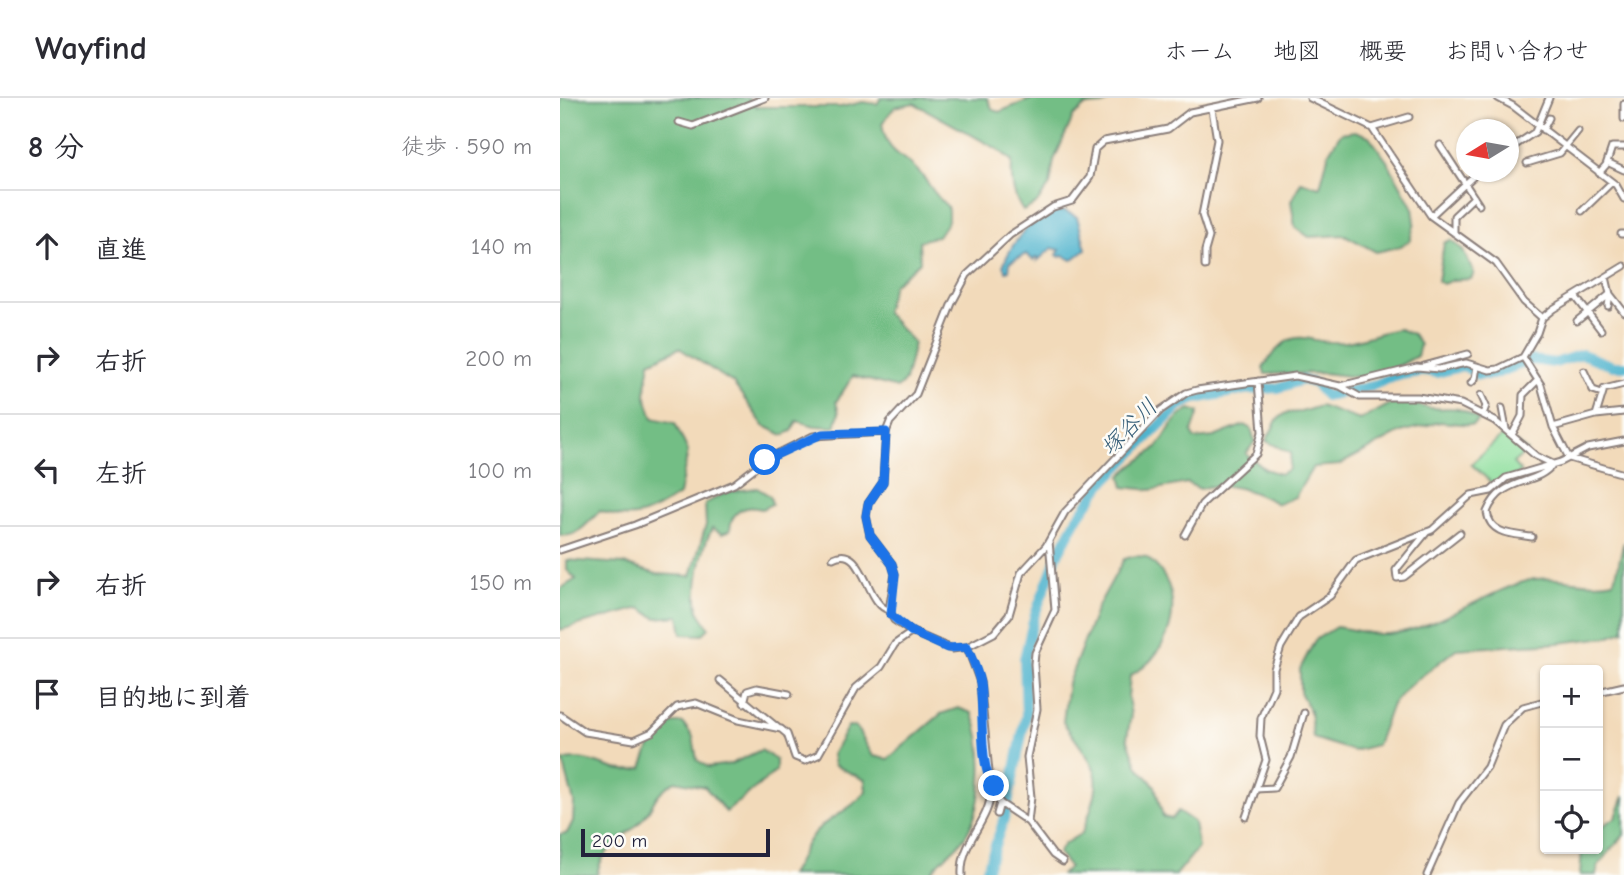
<!DOCTYPE html>
<html lang="ja">
<head>
<meta charset="utf-8">
<style>
	body { margin:0; font-family:"Comic Neue","Klee One",sans-serif; background:#f2f2f3; color:#2b2b33 }
	.controls { position:absolute; right:21px; bottom:21px; display:grid; overflow:hidden; border-radius:7px; box-shadow:0 2px 5px #0004 }
	.controls button { width:63px; height:63px; display:grid; place-items:center; padding:0; border:0; border-bottom:2px solid #e1e1e2; background:#fff; color:#2b2b33; font:35px sans-serif }
	.compass { position:absolute; left:896px; top:21px; width:63px; height:63px; border-radius:50%; background:#fff; box-shadow:0 2px 5px #0004; rotate:259deg }
	.scale { position:absolute; left:21px; bottom:18px; width:189px; box-sizing:border-box; padding-left:7px; border:4px solid #22223b; border-top:0; font-size:19px; line-height:24px; white-space:nowrap; color:#22223b; -webkit-text-stroke:5px #fdfcf7; paint-order:stroke }
	.stop { position:absolute; width:21px; height:21px; margin:-16px; border:5px solid #1a73e8; border-radius:50%; background:#fff }
	.stop.end { background:#1a73e8; border-color:#fff; box-shadow:0 2px 7px #0008 }
	.list { margin:0; padding:0; list-style:none }
	h2 { display:flex; justify-content:space-between; align-items:center; height:91px; margin:0; padding:0 28px; font-size:30px }
	h2 small { font-size:23px; font-weight:400; color:#7c7c81 }
	.list li { display:grid; grid-template-columns:46px 1fr auto; gap:21px; align-items:center; box-sizing:border-box; height:112px; padding:0 28px; border-top:2px solid #e1e1e2 }
	.list b { display:block; font-size:26px; white-space:nowrap }
	.list em { font-size:23px; font-style:normal; color:#7c7c81 }
	.icon { flex:none; width:38px; height:38px; fill:none; stroke:currentColor; stroke-width:2; stroke-linecap:round; stroke-linejoin:round }
	.map { position:relative; flex:none; width:1064px; height:777px; overflow:hidden }
	header { display:flex; align-items:center; gap:42px; box-sizing:border-box; height:98px; padding:0 35px; background:#fff; border-bottom:2px solid #e1e1e2 }
	header strong { font-size:33px }
	nav { display:flex; gap:38px; margin-inline-start:auto; font-size:24px }
	main { display:flex }
	aside { flex:1; background:#fff }
	.map>svg:first-child { display:block }
</style>
</head>
<body>
<header>
<strong>Wayfind</strong>
<nav><a>ホーム</a><a>地図</a><a>概要</a><a>お問い合わせ</a></nav>
</header>
<main>
<aside>
<h2>8 分<small>徒歩 · 590 m</small></h2>
<ul class="list">
<li><svg class="icon" aria-label="ahead" viewBox="0 0 24 24"><path d="M12 20V5M6 11l6-6 6 6"/></svg><div><b>直進</b></div><em>140 m</em></li>
<li><svg class="icon" aria-label="right" viewBox="0 0 24 24"><path d="M7 20v-9h11M14 6l5 5-5 5"/></svg><div><b>右折</b></div><em>200 m</em></li>
<li><svg class="icon" aria-label="left" viewBox="0 0 24 24"><path d="M17 20v-9H6M10 6l-5 5 5 5"/></svg><div><b>左折</b></div><em>100 m</em></li>
<li><svg class="icon" aria-label="right" viewBox="0 0 24 24"><path d="M7 20v-9h11M14 6l5 5-5 5"/></svg><div><b>右折</b></div><em>150 m</em></li>
<li><svg class="icon" aria-label="arrive" viewBox="0 0 24 24"><path d="M6 21V4h12l-3 4 3 4H6"/></svg><div><b>目的地に到着</b></div></li>
</ul>
</aside>
<div class="map">
<svg width="1064" height="777" viewBox="0 0 1064 777">
	<rect width="100%" height="100%" fill="#fdfcf7"/>
	<filter id="ink" filterUnits="userSpaceOnUse"><feTurbulence type="fractalNoise" baseFrequency=".0143" numOctaves="2"/><feDisplacementMap in="SourceGraphic" scale="14" xChannelSelector="R" yChannelSelector="G"/><feConvolveMatrix kernelMatrix="1 2 1 2 8 2 1 2 1" color-interpolation-filters="sRGB"/></filter>
	<filter id="wash" filterUnits="userSpaceOnUse"><feTurbulence type="fractalNoise" baseFrequency=".00686" numOctaves="4" result="noise"/><feDisplacementMap in="SourceGraphic" scale="28" xChannelSelector="R" yChannelSelector="G"/><feGaussianBlur stdDeviation="1.57" result="paint"/><feColorMatrix in="noise" values="0 0 0 0 0 0 0 0 0 0 0 0 0 0 0 0 0 1.4 0 .05"/><feComposite in="paint" operator="in"/></filter>
	<g filter="url(#wash)">
		<rect width="100%" height="100%" fill="#f2daba"/>
		<path fill="#8fdf9e" stroke="#58806c" stroke-width="2" d="M944,336l23,17 -14,12 8,9 -26,14 -24,-22z"/>
		<path fill="#73be85" stroke="#4a7060" stroke-width="2" d="M0,0h188l8,9h85l22,-5 14,2 4,-6h106l6,12 6,2 35,-14h81l-12,7 -18,1 -12,11 -19,43 -4,25 -14,19 -13,7c-11,-16 -12,-31 -11,-50l-13,-11 -85,-47 -19,4 -13,16c5,33 19,29 38,50 11,13 13,21 28,34v14l-10,15 -19,5 1,21 -27,23 -8,27 29,31 -9,38 -8,7 -44,-12 -17,26 3,11 -4,14 -20,-1 -18,-5 -5,10 -9,4 -19,-9 -31,-43 -54,-35 -29,14 -5,32 8,24 22,5 13,28 -9,44c-29,18 -45,29 -79,16 -12,11 -23,28 -40,24z
			M795,33l14,5 18,25 26,47 2,14 -5,18 -11,7 -23,5 -31,-17 -36,2 -14,-10 -4,-26 10,-19 19,5 9,-35 12,-19z
			M891,142l11,9 12,24 -3,6 -18,1 -10,4 -5,-3 6,-38z
			M839,231l14,5 7,11 -3,11 -20,11 -32,11 -42,-5 -58,1 -2,-6c33,-50 40,-22 82,-26 18,-2 36,-11 54,-13z
			M838,302c11,3 22,7 33,8 24,2 24,-5 48,12l-7,5 -32,-3 -39,10 -62,33 -26,2 -18,30 -17,7c-24,-13 -51,-24 -78,-15l-13,-6 -36,7 -27,-3 -3,-11c13,-14 24,-17 36,-29 13,-14 11,-25 33,-38l9,3 -7,20 3,7 19,-2 30,-12 7,4 4,12 -9,13 19,15 15,5 9,-5 2,-16 -25,-12 11,-21 9,-7 15,-1 19,-6 40,14z
			M197,390l13,8 2,8 -10,5c-18,-5 -31,2 -32,21l-8,4 -10,-6c-11,23 -18,56 -14,82 2,6 8,12 11,18l-7,7 -20,-1 -3,-18 -23,2 -16,-10 -80,22v-41l16,-10 -9,-9v-10l57,4 33,10 34,2 15,-51 -1,-21 21,-12z
			M1064,444v89l-17,6 -48,6 -103,6 -47,37 -17,18 -15,41 -24,6 -40,-13 -3,-27 -10,-19v-23l15,-29 21,-13c17,2 34,8 52,7 43,-3 94,-39 135,-52 29,-10 63,6 90,-1 7,-12 6,-26 11,-39z
			M575,458l11,1c35,26 33,70 6,102 -6,7 -15,12 -22,17l-2,21 3,18 -4,23 11,29 17,19 8,31 9,2 6,-8 16,11 4,26 -22,27h-115l8,-8 -11,-14 6,-9 18,-11c25,-63 17,-59 -19,-111l5,-39 29,-75 27,-49z
			M398,610l14,5c14,31 13,92 -6,122 -9,15 -28,24 -36,40h-140c11,-15 14,-33 29,-47 15,-13 36,-21 47,-37l-1,-11 -31,-15 -2,-10 16,-29 8,1 17,29 15,3 53,-45z
			M112,625h11l10,14 4,23 11,7 23,-3 30,-14 15,10v11l-50,41 -21,-25 -30,-6c-25,17 -16,17 -31,36 -16,21 -43,29 -47,58h-37v-41l7,-1 6,-12 1,-19 -11,-41c30,-9 49,17 79,7l9,-24z
			M1064,698v39l-25,29 -3,11h-16l2,-26h16v-20l18,-12z"/>
		<path fill="#4fb4ce" stroke="#386b84" stroke-width="2" d="M505,113l12,6 9,32 -14,11 -9,-5 -3,2 -3,-2 3,-5 -8,-2 -15,13v-4l-4,3 -7,-6 -16,8 -1,8 -3,1 -3,-5c10,-27 31,-53 62,-55z"/>
		<g fill="none" stroke-linecap="round" stroke-linejoin="round">
			<path stroke="#4fb4ce" stroke-width="10" d="M425,777l21,-62 20,-98 -2,-56 10,-42 23,-61 20,-37 25,-35 77,-78 16,-7 49,-9 35,-2 23,-8 12,3 12,13 46,-10 23,-10 31,-5 11,2 27,-7 14,9h14l40,-15 23,3 27,-9 31,12h11"/>
		</g>
	</g>
	<g filter="url(#ink)">
		<g fill="none" stroke-linecap="round" stroke-linejoin="round">
			<defs>
				<path id="street" d="M698,0l-68,14 -22,17 -64,12 -9,8 -5,28 -18,24 -19,6 -43,28 -43,40 -15,28 -36,91 -26,28 -4,10 -3,50 -15,22 -2,12 4,19 22,29 3,10 -6,36 5,10 18,12 40,17 15,-2 27,-14 15,-18 12,-42 25,-27 19,-34 96,-102 25,-17 11,-3 98,-14 45,10 20,11h58l43,7 34,17 41,35 17,8
					M750,0l62,30 59,88 65,47 28,39 18,16
					M938,0l15,8 103,79 8,14
					M1064,6v15
					M119,24l14,4 72,-28
					M812,30l37,-11
					M983,32l6,-12
					M880,47l39,60
					M948,52l27,-18 14,-34
					M1047,64l17,8
					M967,65l33,-10 18,-22
					M1039,75l7,-8 6,-18h12
					M1022,113l30,-29
					M871,118l47,-44
					M894,135v-17l20,-19
					M1061,136h3
					M645,168v-15l4,-14 -7,-22 15,-75 -5,-31
					M1050,196l14,18
					M1015,198l26,34
					M1048,208l2,-12
					M1017,223l33,-27 -4,-17
					M963,259l18,28 12,42 16,31 55,16
					M864,268l44,-12
					M1024,273l9,19 9,3
					M911,285l4,-4 2,-13
					M780,288l77,-19 22,2 27,-6 24,7 8,-1 25,-12 14,-24 5,-15 11,-9 71,-43
					M921,297l5,11 -3,8
					M942,310l4,21
					M1036,317l8,-26 20,-5
					M993,329l43,-12 28,-3
					M952,337l10,-19 1,-21 15,-15
					M867,434l-31,38 1,8 7,-1 56,-44
					M625,437l17,-31 54,-50 6,-22 -4,-51
					M972,439c-19,-3 -42,-2 -45,-25 15,-37 49,-25 66,-48
					M489,443l6,69 -20,43 -1,11 3,45 -10,48 4,40 -3,25 25,33 10,7
					M0,452l75,-25 99,-41 31,-24 48,-24 73,-4
					M273,460c31,-16 33,48 56,52
					M160,582l58,48
					M1038,594l26,-6
					M184,605l3,-12 10,-3 32,6
					M0,617l25,17 49,8 18,-8 25,-25 19,-4 42,17 43,9 6,5 8,23 10,4 13,-6 38,-67 25,-21 14,-23 17,-12
					M431,685l9,20 28,19
					M696,691l18,-1 17,-31 13,-44
					M437,716l3,-11
					M686,719l20,-57 -6,-24 1,-18 13,-30v-19l7,-22 18,-30 31,-21 26,-36 76,-30 39,-35 20,-4 15,-13 55,-16 27,-14 36,-7
					M402,777c-2,-33 27,-52 29,-83l-11,-110 -13,-35
					M867,777l32,-72 28,-36 17,-42 19,-18 22,-6"/>
			</defs>
			<use href="#street" stroke="#8a7e7a" stroke-width="9"/>
			<use href="#street" stroke="#fff" stroke-width="5"/>
		</g>
	</g>
	<g fill="none" stroke-linecap="round" stroke-linejoin="round" filter="url(#ink)">
		<path stroke="#1a73e8" stroke-width="9" d="M205,362l57,-26 64,-2 -3,50 -15,22 -2,12 4,19 22,29 3,10 -4,41 21,17 35,16 20,-1c5,12 11,23 13,36 4,26 -2,84 14,103"/>
	</g>
	<g text-anchor="middle" stroke-width="5" stroke-linejoin="round" paint-order="stroke">
		<g font-size="23" font-style="italic" fill="#345c76" stroke="#fdfcf7">
			<text transform="translate(569 329) rotate(-46)" y="8">塚谷川</text>
		</g>
	</g>
</svg>
<div class="controls">
<button>+</button>
<button>−</button>
<button><svg class="icon" aria-label="locate" viewBox="0 0 24 24"><circle cx="12" cy="12" r="6"/><path d="M12 2v4M12 18v4M2 12h4M18 12h4"/></svg></button>
</div>
<svg class="compass" viewBox="-18 -18 36 36"><path d="M0-13l5 13h-10z" fill="#e53935"/><path d="M0 13l5-13h-10z" fill="#7c7c81"/></svg>
<div class="scale">200 m</div>
<div class="stop" style="left:205px;top:362px"></div>
<div class="stop end" style="left:434px;top:688px"></div>
</div>
</main>
</body>
</html>
